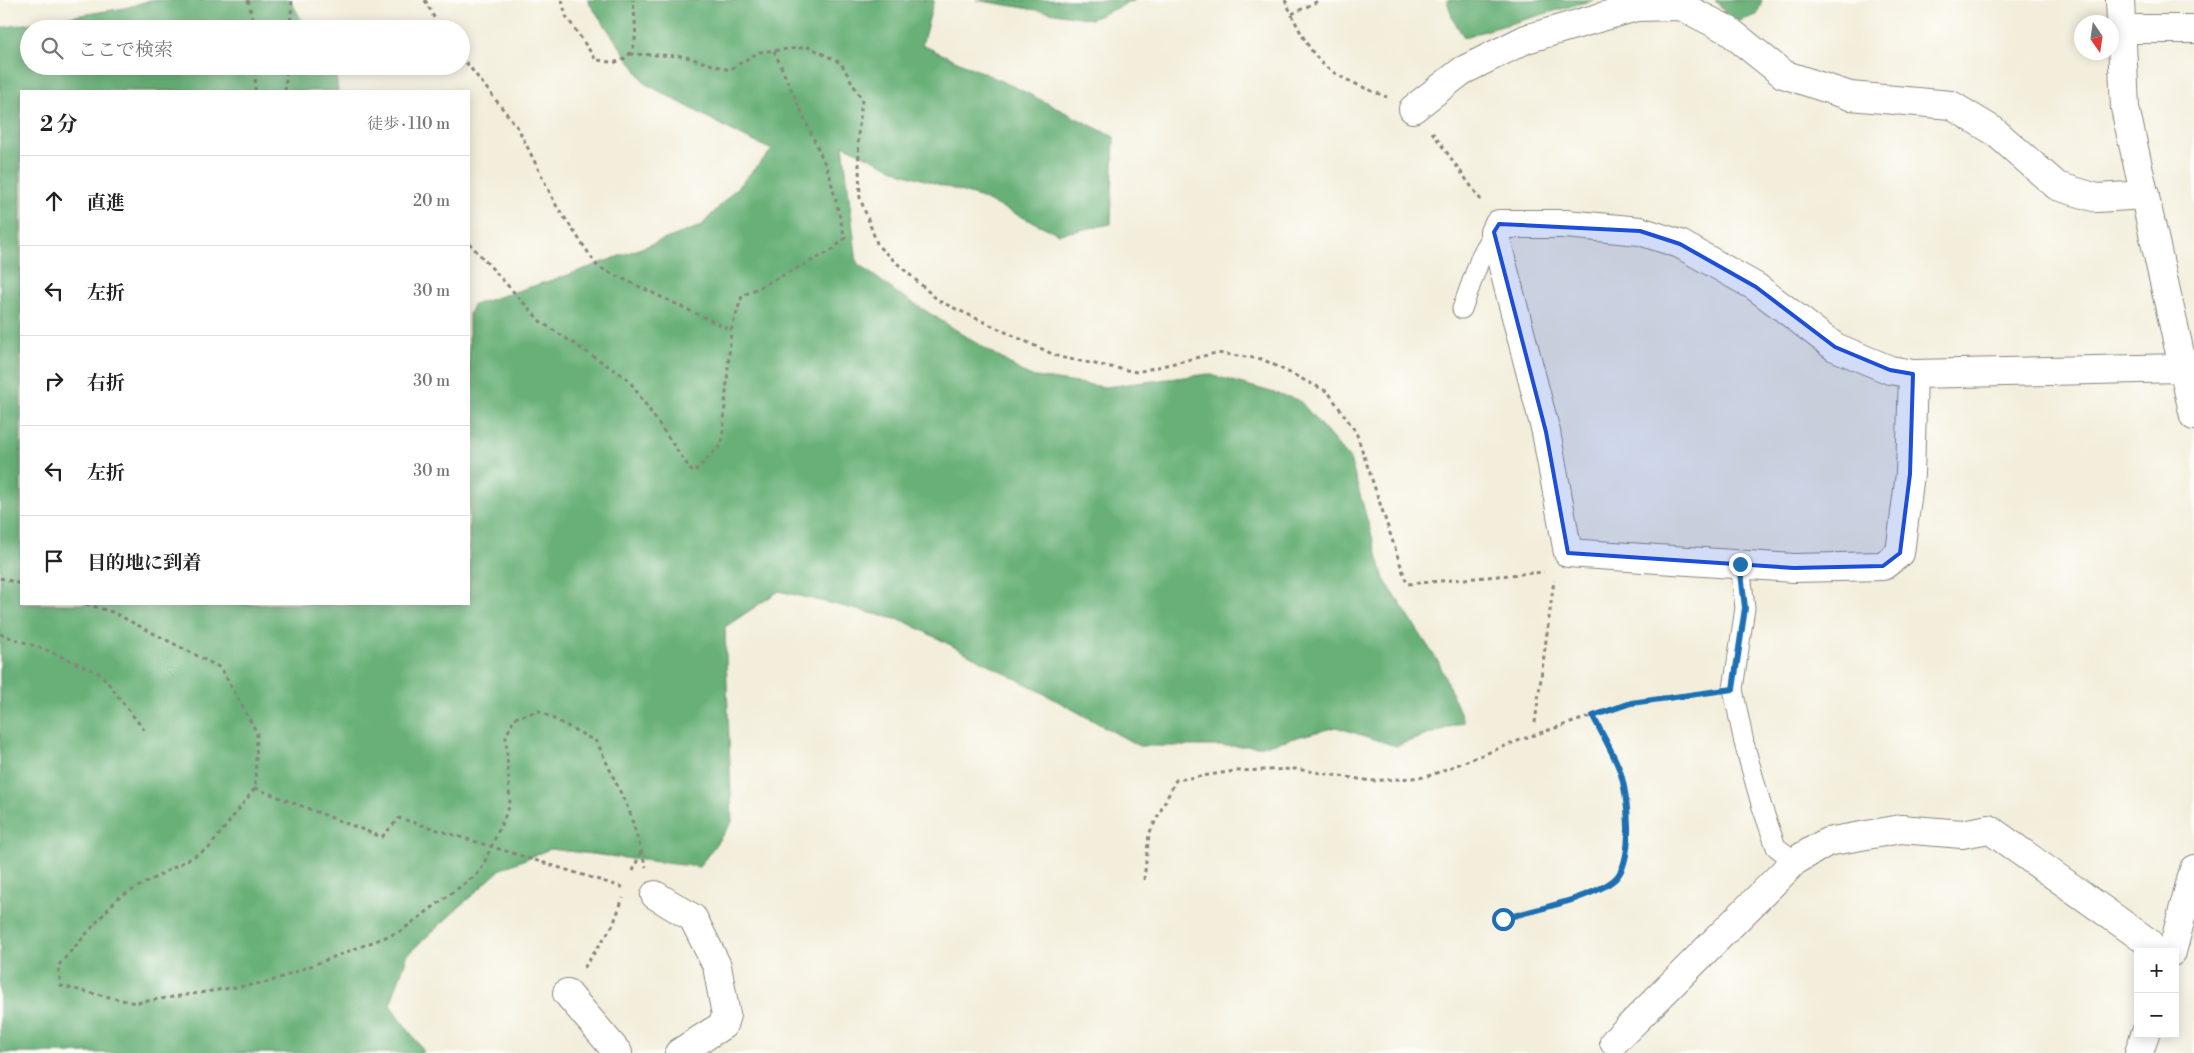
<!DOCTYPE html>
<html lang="ja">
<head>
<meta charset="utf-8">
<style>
	body { margin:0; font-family:"Libre Bodoni","Noto Serif JP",serif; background:#f6f6f6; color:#222 }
	.controls { position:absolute; right:15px; bottom:15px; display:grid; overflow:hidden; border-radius:0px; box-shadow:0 2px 12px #0003 }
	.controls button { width:45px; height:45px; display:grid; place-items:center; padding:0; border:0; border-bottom:1px solid #e0e0e0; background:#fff; color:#222; font:25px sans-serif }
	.compass { position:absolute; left:2074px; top:15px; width:45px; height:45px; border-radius:50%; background:#fff; box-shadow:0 2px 12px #0003; rotate:167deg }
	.stop { position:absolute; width:15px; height:15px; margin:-11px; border:4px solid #1f6fb2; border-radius:50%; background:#fff }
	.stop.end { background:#1f6fb2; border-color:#fff; box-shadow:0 1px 5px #0008 }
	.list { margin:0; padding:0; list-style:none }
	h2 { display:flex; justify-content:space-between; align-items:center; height:65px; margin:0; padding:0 20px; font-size:21px }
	h2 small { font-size:16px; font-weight:400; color:#767676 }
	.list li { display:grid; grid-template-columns:32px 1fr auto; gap:15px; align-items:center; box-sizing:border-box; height:90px; padding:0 20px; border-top:1px solid #e0e0e0 }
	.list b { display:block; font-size:19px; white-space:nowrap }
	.list em { font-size:16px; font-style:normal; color:#767676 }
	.icon { flex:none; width:28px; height:28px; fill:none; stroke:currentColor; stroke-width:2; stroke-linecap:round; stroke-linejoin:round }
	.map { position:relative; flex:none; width:2194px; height:1053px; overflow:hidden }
	.search { position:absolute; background:#fff; box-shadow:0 2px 12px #0003; left:20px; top:20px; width:450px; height:55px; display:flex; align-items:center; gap:12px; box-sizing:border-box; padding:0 18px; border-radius:28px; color:#767676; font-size:19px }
	.panel { position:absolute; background:#fff; box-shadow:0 2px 12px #0003; left:20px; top:90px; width:450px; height:515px; border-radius:0px }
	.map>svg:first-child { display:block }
</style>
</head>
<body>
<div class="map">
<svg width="2194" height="1053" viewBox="0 0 2194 1053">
	<rect width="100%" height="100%" fill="#fdfcf7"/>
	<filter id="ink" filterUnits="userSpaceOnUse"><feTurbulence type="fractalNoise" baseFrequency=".02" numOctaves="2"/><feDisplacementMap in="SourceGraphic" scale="10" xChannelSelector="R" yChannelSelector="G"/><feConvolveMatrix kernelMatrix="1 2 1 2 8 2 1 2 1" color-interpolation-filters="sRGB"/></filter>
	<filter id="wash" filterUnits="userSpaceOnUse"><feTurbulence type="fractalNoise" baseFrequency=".0096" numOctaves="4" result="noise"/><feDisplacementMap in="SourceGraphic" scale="20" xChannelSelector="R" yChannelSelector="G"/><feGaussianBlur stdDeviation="1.12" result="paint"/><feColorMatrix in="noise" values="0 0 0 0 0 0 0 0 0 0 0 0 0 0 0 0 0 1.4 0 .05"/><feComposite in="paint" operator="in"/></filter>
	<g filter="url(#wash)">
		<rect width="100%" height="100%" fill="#f3eedb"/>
		<path fill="#68b077" stroke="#42664a" d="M150,0h140l17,29h-278v37h301l6,10 2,15h-317v513h448v-290l4,-9 95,-30 133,-49 71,-76 -32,-15 -94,-51 -59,-84h347l-12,45 99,45 93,47 -3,87 -52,10 -80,-37 -77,-24 -59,-28 14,118 39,29 133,84 76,11 103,-13 91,26 51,59 34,120 55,84 25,59 -68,24 -60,-19 -73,19h-124l-107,-59 -128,-66 -125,-30 -54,36 7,195 -33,45 -149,-18 -49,20 -93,85 -18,51 33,45v3h-423v-1025l125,-20z
			M976,0h159l-44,19z
			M1447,0h146l-129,37 -11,-17z
			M1715,0h47l-5,15 -24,8z"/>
	</g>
	<g filter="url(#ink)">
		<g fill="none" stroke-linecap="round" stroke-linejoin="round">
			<defs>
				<path id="service" d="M1462,309l19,-53 13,-24
					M1740,564l5,44 -12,81 11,54 17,61 15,43 19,14"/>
				<path id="minor" d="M2122,29h72
					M1413,109l49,-38 64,-32 110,-32 45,-1 47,24 55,44 67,22 101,9 43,26 63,55 40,12 48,-3
					M1913,374l-3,100 -10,79 -17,13 -89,2 -226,-15 -22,-121 -52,-200 5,-8h67l74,7 40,13 76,43 79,60 55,23 23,4 270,-6
					M655,895l38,23 24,48 9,49 -3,10 -44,28
					M567,993l51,60
					M1614,1042l181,-181 32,-19 74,-13 61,5 27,-5 159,113"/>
				<path id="tertiary" d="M2120,0l5,108 69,308
					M2172,952l22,-83
					M2139,1053l6,-19"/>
			</defs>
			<use href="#service" stroke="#88857c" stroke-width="21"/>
			<use href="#minor" stroke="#88857c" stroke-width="30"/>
			<use href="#tertiary" stroke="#88857c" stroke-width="30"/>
			<path stroke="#88857c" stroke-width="3" stroke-dasharray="4 4" stroke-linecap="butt" d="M248,0l7,29
				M425,0l15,29
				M562,0l4,16 30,44c6,0 14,3 20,2 28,-7 18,-41 17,-62
				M1285,0c10,21 22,50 40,66 13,12 45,24 62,31
				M1292,14l28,-14
				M290,29l2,-29
				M630,54l53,2 46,14 30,-18 50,-5 32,16 21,37 -4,35 2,63 18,48 61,55 120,56 78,15 79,-19 46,6 66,33 28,40 51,152 137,-12
				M461,56l57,72 38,77 42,62 133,63
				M255,91l1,-25
				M285,91l2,-25
				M1432,132l49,68
				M469,243l72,79 87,57 65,94 29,-29 9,-114 11,-34 89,-45 14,-13 -16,-65 -55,-122
				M0,578l21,6
				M86,604l26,8 109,56 36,65 -2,55 -46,60 -91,50 -60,68 3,20 74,17 134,-21 132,-51 79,-59 30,-67 -4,-68 8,-19 25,-7 58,31 33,71 16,54
				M0,634l44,15 57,25 43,56
				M1535,723l19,-143
				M255,788l127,49 17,-19 226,70
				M633,871l8,-20
				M1144,880l5,-46 27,-54 59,-9 61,-2 75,12 55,-4 102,-40 103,-34 77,-11
				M1503,919c29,-9 91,-21 112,-40 20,-19 13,-84 5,-108 -7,-19 -18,-37 -27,-55
				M584,968l29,-43 10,-27"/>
			<use href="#service" stroke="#fff" stroke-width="19"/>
			<use href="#minor" stroke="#fff" stroke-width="28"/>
			<use href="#tertiary" stroke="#fff" stroke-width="28"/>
		</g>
	</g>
	<g fill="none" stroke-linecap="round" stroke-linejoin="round" filter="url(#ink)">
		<path stroke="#1f6fb2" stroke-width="6" d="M1503,919c29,-9 91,-21 112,-40 20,-19 13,-84 5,-108 -7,-19 -18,-37 -27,-55l38,-13 102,-14 12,-81 -5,-44"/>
	</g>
	<path fill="#1d4ed8" fill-opacity="0.2" stroke="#1d4ed8" stroke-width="4" stroke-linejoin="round" d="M1499,224l141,7 40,13 76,43 79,60 55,23 23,4 -3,100 -10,79 -17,13 -89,2 -226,-15 -22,-121 -52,-200z"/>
</svg>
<div class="controls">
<button>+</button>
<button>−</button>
</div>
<svg class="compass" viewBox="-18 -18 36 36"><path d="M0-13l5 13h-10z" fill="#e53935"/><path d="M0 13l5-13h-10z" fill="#767676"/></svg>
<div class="stop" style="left:1503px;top:919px"></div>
<div class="stop end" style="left:1740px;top:564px"></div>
<div class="search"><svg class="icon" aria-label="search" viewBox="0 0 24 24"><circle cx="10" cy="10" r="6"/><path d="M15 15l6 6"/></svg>ここで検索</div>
<section class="panel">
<h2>2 分<small>徒歩 · 110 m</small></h2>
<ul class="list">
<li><svg class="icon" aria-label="ahead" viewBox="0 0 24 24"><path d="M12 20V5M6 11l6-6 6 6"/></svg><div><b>直進</b></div><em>20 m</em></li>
<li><svg class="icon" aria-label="left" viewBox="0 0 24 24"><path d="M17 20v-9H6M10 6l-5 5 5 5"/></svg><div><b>左折</b></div><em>30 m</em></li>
<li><svg class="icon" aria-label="right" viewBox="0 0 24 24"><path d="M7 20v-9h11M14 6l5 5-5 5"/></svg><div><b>右折</b></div><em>30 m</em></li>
<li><svg class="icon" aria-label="left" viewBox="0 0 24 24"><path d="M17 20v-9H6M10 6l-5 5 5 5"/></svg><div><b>左折</b></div><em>30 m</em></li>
<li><svg class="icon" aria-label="arrive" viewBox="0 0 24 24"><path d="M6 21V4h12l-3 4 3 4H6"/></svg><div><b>目的地に到着</b></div></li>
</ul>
</section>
</div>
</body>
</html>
